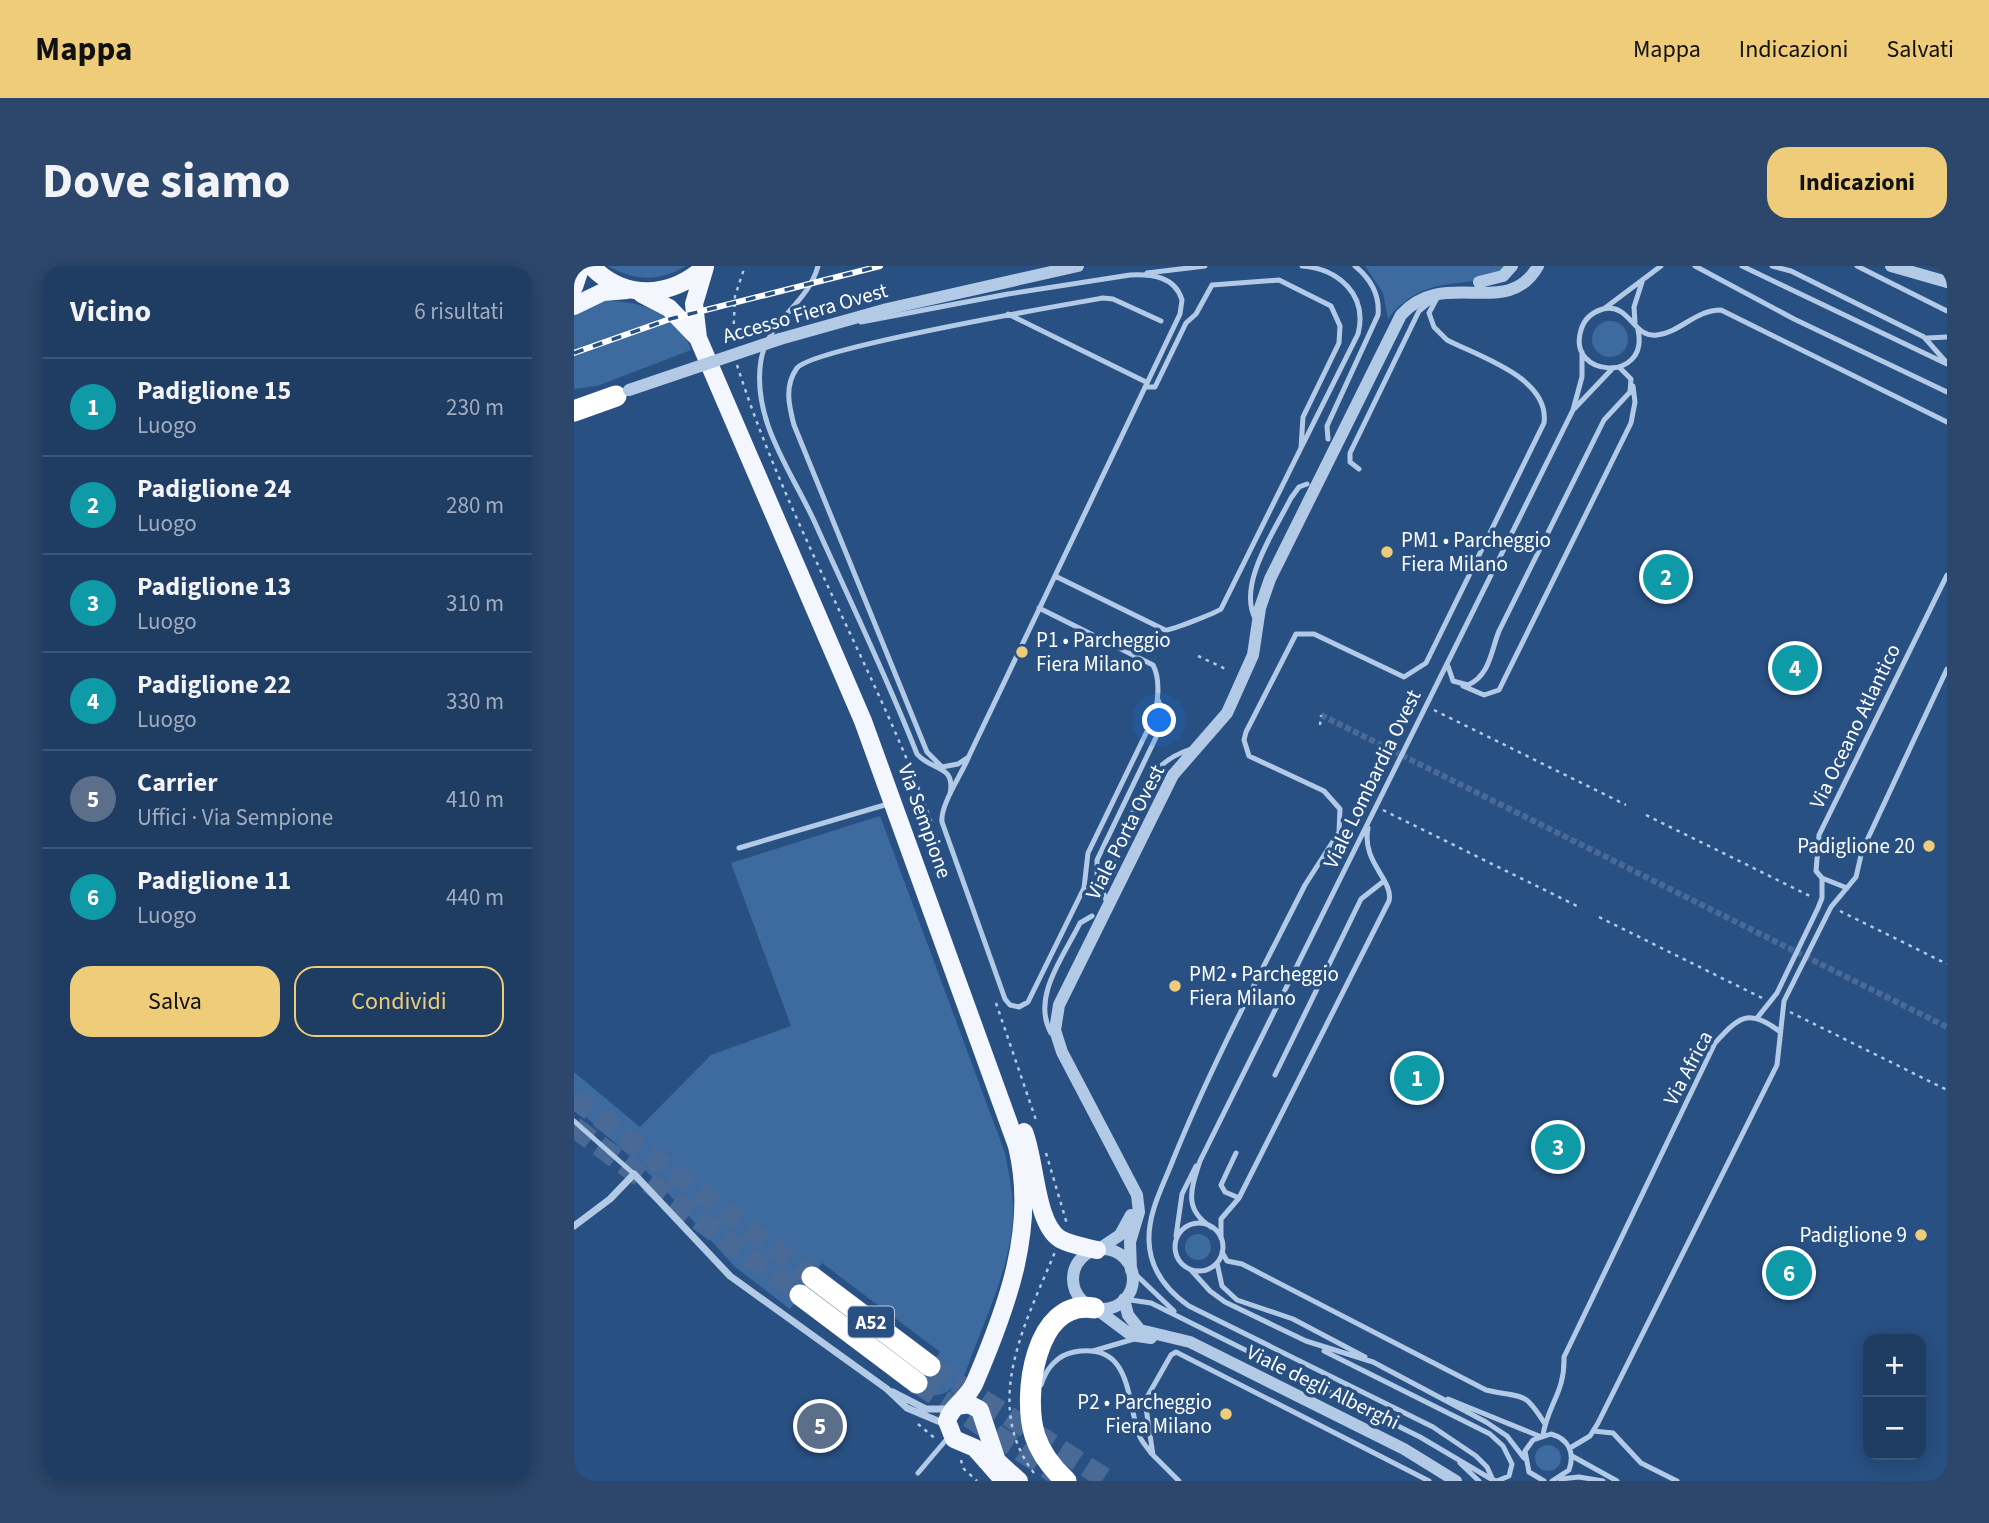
<!DOCTYPE html>
<html lang="it">
<head>
<meta charset="utf-8">
<style>
	body { margin:0; font-family:"Source Sans 3",sans-serif; background:#2c476b; color:#f1f3f6 }
	.controls { position:absolute; right:21px; bottom:21px; display:grid; overflow:hidden; border-radius:14px; box-shadow:0 4px 18px #0003 }
	.controls button { width:63px; height:63px; display:grid; place-items:center; padding:0; border:0; border-bottom:2px solid #3c5677; background:#1f3c62; color:#f1f3f6; font:35px sans-serif }
	.you { position:absolute; left:586px; top:455px; width:24px; height:24px; margin:-18px; border:5px solid #fff; border-radius:50%; background:#1a73e8; box-shadow:0 0 0 10px #1a73e833 }
	.badge { display:grid; place-items:center; width:46px; height:46px; border-radius:50%; background:#eecc79; color:#fff; font-size:23px; font-weight:700 }
	.pin { position:absolute; translate:-50% -50%; border:4px solid #fff; box-shadow:0 2px 7px #0006 }
	.list { margin:0; padding:0; list-style:none }
	h2 { display:flex; justify-content:space-between; align-items:center; height:91px; margin:0; padding:0 28px; font-size:30px }
	h2 small { font-size:23px; font-weight:400; color:#a1adbe }
	.list li { display:grid; grid-template-columns:46px 1fr auto; gap:21px; align-items:center; box-sizing:border-box; height:98px; padding:0 28px; border-top:2px solid #3c5677 }
	.list b { display:block; font-size:26px; white-space:nowrap }
	.list p { margin:0; font-size:23px; white-space:nowrap; color:#a1adbe }
	.list em { font-size:23px; font-style:normal; color:#a1adbe }
	.actions { display:flex; gap:14px; padding:21px 28px }
	.actions a { flex:1; padding:16px 0; border:2px solid #eecc79; border-radius:21px; text-align:center; font-size:24px; color:#eecc79 }
	.actions .main { background:#eecc79; color:#111 }
	.map { position:relative; flex:none; width:1373px; height:1215px; overflow:hidden; border-radius:21px }
	header { display:flex; align-items:center; gap:42px; box-sizing:border-box; height:98px; padding:0 35px; background:#eecc79; color:#111 }
	header strong { font-size:33px }
	nav { display:flex; gap:38px; margin-inline-start:auto; font-size:24px }
	.intro { display:flex; align-items:center; justify-content:space-between; box-sizing:border-box; height:168px; padding:0 42px }
	h1 { margin:0; font-size:49px }
	.button { padding:18px 32px; border-radius:21px; background:#eecc79; color:#111; font-size:24px; font-weight:700 }
	main { display:flex; gap:42px; padding:0 42px }
	aside { flex:1; background:#1f3c62; border-radius:21px; box-shadow:0 4px 18px #0003 }
	.map>svg:first-child { display:block }
</style>
</head>
<body>
<header>
<strong>Mappa</strong>
<nav><a>Mappa</a><a>Indicazioni</a><a>Salvati</a></nav>
</header>
<div class="intro"><h1>Dove siamo</h1><a class="button">Indicazioni</a></div>
<main>
<aside>
<h2>Vicino<small>6 risultati</small></h2>
<ul class="list">
<li><span class="badge" style="background:#0f9aa8">1</span><div><b>Padiglione 15</b><p>Luogo</p></div><em>230 m</em></li>
<li><span class="badge" style="background:#0f9aa8">2</span><div><b>Padiglione 24</b><p>Luogo</p></div><em>280 m</em></li>
<li><span class="badge" style="background:#0f9aa8">3</span><div><b>Padiglione 13</b><p>Luogo</p></div><em>310 m</em></li>
<li><span class="badge" style="background:#0f9aa8">4</span><div><b>Padiglione 22</b><p>Luogo</p></div><em>330 m</em></li>
<li><span class="badge" style="background:#5c6f8a">5</span><div><b>Carrier</b><p>Uffici · Via Sempione</p></div><em>410 m</em></li>
<li><span class="badge" style="background:#0f9aa8">6</span><div><b>Padiglione 11</b><p>Luogo</p></div><em>440 m</em></li>
</ul>
<div class="actions"><a class="main">Salva</a><a>Condividi</a></div>
</aside>
<div class="map">
<svg width="1373" height="1215" viewBox="0 0 1373 1215">
	<rect width="100%" height="100%" fill="#295083"/>
	<path fill="#3d6a9f" d="M34,0h78c-28,16 -50,15 -78,0z
		M791,0h140c-28,30 -77,0 -117,53l-5,-26z
		M32,34c24,2 55,7 73,25 6,6 9,17 12,25l-94,36 -23,3v-76z
		M1018 73a18 18 0 1 1 36 0a18 18 0 1 1-36 0Z
		M306,550l125,337c4,22 9,42 8,64 -3,53 -30,106 -47,154 -12,24 -32,29 -56,22l30,-41 -118,-89 -32,46 -56,-43 -75,-83 -85,-77v-34l66,55 71,-72 80,-29 -60,-163z
		M611 981a13 13 0 1 1 26 0a13 13 0 1 1-26 0Z
		M961 1192a13 13 0 1 1 26 0a13 13 0 1 1-26 0Z"/>
	<g fill="none" stroke-linecap="round" stroke-linejoin="round">
		<path stroke="#496a96" stroke-width="6" stroke-dasharray="6 3" stroke-linecap="butt" d="M747,449l626,312"/>
		<path stroke="#496a96" stroke-width="21" stroke-dasharray="21 10" stroke-linecap="butt" d="M0,832l238,179
			M0,861l226,168
			M356,1100l179,115
			M343,1117l142,93"/>
		<path stroke="#b2cae6" stroke-width="2.5" stroke-dasharray="3.5 5" stroke-linecap="butt" d="M159,75l2,-45 10,-30
			M163,99c51,160 139,304 196,461
			M624,390l30,14
			M860,444l192,95
			M746,459l1,-10
			M809,544l194,96
			M1072,549l166,82
			M1266,645l107,53
			M1025,651l163,81
			M422,737l41,120
			M1216,746l157,78
			M472,887l21,71
			M344,1158l19,16
			M387,1194l2,8 14,13
			M460,1207c-53,-69 -8,-151 21,-221"/>
		<path stroke="#b2cae6" stroke-width="5" d="M244,0c-10,38 -50,54 -57,94 -10,61 32,113 55,165 34,76 71,152 101,229 14,17 39,10 33,40
			M1121,0l99,53 153,73
			M1168,0l205,98
			M1198,0l19,5 133,66 23,26
			M1283,0l90,45
			M573,7l58,-7
			M863,32l-8,15 5,14 13,13c33,17 103,38 97,83l-118,240 -22,14 -90,-43h-18l-50,98 -2,8 5,16 75,35 16,18 -1,23 -34,53c-46,91 -94,181 -132,275 -10,26 -25,52 -24,81 1,29 17,49 40,65l244,121 43,29 11,11 6,13 4,1
			M1031,42l56,-42
			M434,48l138,68
			M287,56l147,-28 122,-19
			M1061,57l-1,-16 8,-25
			M1064,64c12,53 -72,48 -57,0 3,-11 12,-18 22,-21 28,-6 29,29 54,26 24,-3 38,-25 64,-25l226,112
			M1353,72l20,-1
			M1001,142l37,-39
			M754,173l-1,-13 51,-111c2,-21 -7,-36 -23,-49
			M728,180l56,-112c10,-39 -19,-65 -56,-68
			M785,203l-9,-7v-9l69,-142 11,-9
			M481,310l110,54c5,1 50,-17 56,-21l80,-161 2,-31 36,-74 1,-17 -9,-20 -52,-26 -67,5 -16,29 -10,9 -31,64h-10
			M465,342l114,57c8,15 5,39 0,54l-65,134 -4,35 -56,114 -9,5 -9,-2 -5,-6 -63,-177c-2,-17 20,-48 27,-66l211,-442 2,-14c-7,-24 -31,-26 -52,-25
			M682,354c-20,-34 19,-90 35,-122l8,-11 8,-3
			M874,400l5,15 15,4c22,-10 23,-34 31,-54l105,-211 26,-28 1,-13 -12,-12
			M889,420l21,9 15,-5 132,-267 4,-21 -2,-16
			M393,492l-9,6 -16,3 -15,-15 -133,-327c-5,-19 -10,-39 3,-57 16,-20 266,-63 306,-70l10,1 48,22
			M165,582l149,-44
			M539,606c-4,-17 33,-89 46,-104 9,-10 20,-15 32,-19
			M1273,622l-25,-10 -6,-7 3,-36 128,-260
			M533,637l-10,-29v-14l64,-133 2,-16 -5,-11
			M1183,752l20,-25 41,-85 4,-10v-20
			M477,767c-20,-36 13,-77 29,-110l12,-7
			M701,809l86,-176 23,-18
			M0,855l60,53
			M662,887l-15,32 4,7 14,6
			M601 981a24 24 0 1 1 48 0a24 24 0 1 1-48 0Z
			M637,961c-28,-18 -20,-38 -11,-66l373,-751 9,-33v-25
			M602,970l6,-42 14,-28
			M647,972v-19l18,-21 150,-297c5,-21 -28,-39 -21,-73
			M648,986l5,9 15,3 244,126c38,9 37,-1 59,34
			M643,997l5,23 15,14 56,19 72,38
			M557,1004l43,41
			M617,1004l19,21 15,11 81,39 67,21 113,60 21,14 17,22
			M550,1033l27,4 269,134 71,42
			M519,1085l41,-12
			M750,1085l166,83 13,12 9,18 -3,12 -12,5
			M467,1119c5,-16 16,-30 33,-33 58,-10 52,46 65,83 2,6 8,12 12,18
			M874,1133l91,37
			M1019,1165l20,2 28,30 36,18
			M969,1169c5,-31 22,-42 21,-78l151,-314c23,-25 33,-36 64,-12
			M996,1182l20,-12 8,-13 179,-358 7,-64 47,-94 25,-30 6,-26 85,-182
			M998,1190l45,25
			M886,1197l19,18
			M344,1207l28,-33
			M986,1213l19,-2 24,4
			M605,1215l-26,-26 -7,-47v-9l25,-44 5,-3 253,129
			M970,1215l-15,-9 -4,-21 8,-11 18,-6c18,5 24,19 18,36l-17,11"/>
		<path stroke="#b2cae6" stroke-width="7" d="M0,960l36,-27 24,-25 96,102 157,113 20,19 38,16
			M319,1126l33,17h25"/>
		<path stroke="#b2cae6" stroke-width="12" d="M1317,0l56,16
			M905,16l24,-6 9,-10
			M206,73l107,-30 191,-43
			M525,983l21,-14 11,-20
			M499 1013a30 30 0 1 1 60 0a30 30 0 1 1-60 0Z
			M557,1004l-1,-28 9,-30 -2,-17 -75,-143 -7,-22 4,-25 114,-230 54,-62 26,-58 7,-47 10,-29 131,-264c44,-49 106,6 137,-49
			M550,1033l4,16 12,15 50,12 214,107 52,32
			M521,1042l36,27 20,3"/>
		<path stroke="#f3f7fd" stroke-width="18" d="M17,0c34,35 79,32 114,1
			M131,1l-11,37 4,34 165,383 154,425c20,82 -10,161 -42,236 -6,16 -24,24 -28,39l7,18 21,9 29,33
			M0,21l7,-21
			M68,28l27,14 29,30
			M0,40l29,-14 24,-2
			M450,866c12,29 11,91 36,107 11,6 25,8 37,11
			M383,1140l12,-2 11,6 17,51 22,20"/>
		<path stroke="#fff" stroke-width="21" d="M0,145l42,-15
			M238,1011l118,89
			M226,1029l117,88
			M492,1215c-14,-13 -25,-27 -31,-45 -13,-40 0,-138 59,-128"/>
		<defs>
			<path id="rail" d="M0,87l96,-34 210,-53"/>
		</defs>
		<use href="#rail" stroke="#fff" stroke-width="6"/>
		<use href="#rail" stroke="#295083" stroke-width="3.5" stroke-dasharray="10" stroke-linecap="butt"/>
		<path stroke="#b2cae6" stroke-width="12" d="M55,124l151,-51"/>
	</g>
	<g fill="#eecc79" stroke="#295083" stroke-width="2.5">
		<circle cx="813" cy="286" r="7"/>
		<circle cx="448" cy="386" r="7"/>
		<circle cx="1355" cy="580" r="7"/>
		<circle cx="601" cy="720" r="7"/>
		<circle cx="1347" cy="969" r="7"/>
		<circle cx="652" cy="1148" r="7"/>
	</g>
	<g text-anchor="middle" stroke-width="7" stroke-linejoin="round" paint-order="stroke">
		<rect fill="#295083" stroke="#bfcada" stroke-width="2" x="274" y="1040.5" width="46" height="31" rx="5"/>
		<g font-size="19" font-weight="bold" fill="#fff">
			<text x="297" y="1063">A52</text>
		</g>
		<g font-size="21" fill="#fff" stroke="#295083">
			<text transform="translate(231 47) rotate(-16)" y="7">Accesso Fiera Ovest</text>
			<text transform="translate(1281 460) rotate(-64)" y="7">Via Oceano Atlantico</text>
			<text transform="translate(798 513) rotate(-64)" y="7">Viale Lombardia Ovest</text>
			<text transform="translate(351 555) rotate(70)" y="7">Via Sempione</text>
			<text transform="translate(551 566) rotate(-63)" y="7">Viale Porta Ovest</text>
			<text transform="translate(1114 802) rotate(-62)" y="7">Via Africa</text>
			<text transform="translate(749 1121) rotate(26)" y="7">Viale degli Alberghi</text>
		</g>
		<g font-size="21" fill="#fff" stroke="#295083" text-anchor="start">
			<text x="827" y="281">PM1 • Parcheggio<tspan x="827" dy="24">Fiera Milano</tspan></text>
			<text x="462" y="381">P1 • Parcheggio<tspan x="462" dy="24">Fiera Milano</tspan></text>
			<text x="1341" y="587" text-anchor="end">Padiglione 20</text>
			<text x="615" y="715">PM2 • Parcheggio<tspan x="615" dy="24">Fiera Milano</tspan></text>
			<text x="1333" y="976" text-anchor="end">Padiglione 9</text>
			<text x="638" y="1143" text-anchor="end">P2 • Parcheggio<tspan x="638" dy="24">Fiera Milano</tspan></text>
		</g>
	</g>
</svg>
<div class="controls">
<button>+</button>
<button>−</button>
</div>
<div class="you"></div>
<div class="pin badge" style="left:843px;top:812px;background:#0f9aa8">1</div>
<div class="pin badge" style="left:1092px;top:311px;background:#0f9aa8">2</div>
<div class="pin badge" style="left:984px;top:881px;background:#0f9aa8">3</div>
<div class="pin badge" style="left:1221px;top:402px;background:#0f9aa8">4</div>
<div class="pin badge" style="left:246px;top:1160px;background:#5c6f8a">5</div>
<div class="pin badge" style="left:1215px;top:1007px;background:#0f9aa8">6</div>
</div>
</main>
</body>
</html>
